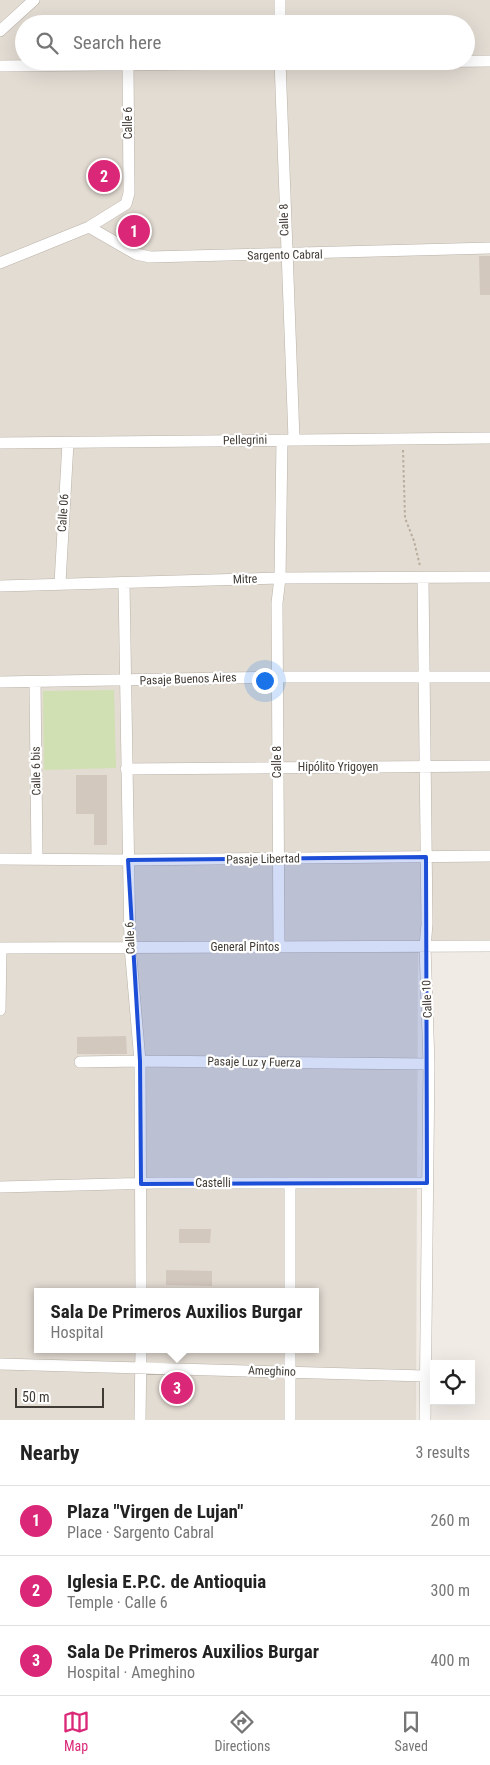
<!DOCTYPE html>
<html lang="en">
<head>
<meta charset="utf-8">
<style>
	body { margin:0; font-family:"Roboto Condensed",sans-serif; background:#f6f6f6; color:#222 }
	.controls { position:absolute; right:15px; bottom:15px; display:grid; overflow:hidden; border-radius:0px; box-shadow:0 5px 20px #0002 }
	.controls button { width:45px; height:45px; display:grid; place-items:center; padding:0; border:0; border-bottom:1px solid #e0e0e0; background:#fff; color:#222; font:25px sans-serif }
	.scale { position:absolute; left:15px; bottom:12px; width:89px; box-sizing:border-box; padding-left:5px; border:2px solid #413b35; border-top:0; font-size:14px; line-height:18px; white-space:nowrap; color:#413b35; -webkit-text-stroke:4px #fff; paint-order:stroke }
	.you { position:absolute; left:264px; top:680px; width:18px; height:18px; margin:-12px; border:4px solid #fff; border-radius:50%; background:#1a73e8; box-shadow:0 0 0 8px #1a73e833 }
	.badge { display:grid; place-items:center; width:32px; height:32px; border-radius:50%; background:#db2777; color:#fff; font-size:16px; font-weight:700 }
	.pin { position:absolute; translate:-50% -50%; border:2px solid #fff; box-shadow:0 1px 5px #0006 }
	.popup { position:absolute; left:34px; top:1288px; width:285px; height:65px; box-sizing:border-box; display:grid; place-content:center; border-radius:0px; background:#fff; filter:drop-shadow(0 1px 4px #0005); font-size:16px; white-space:nowrap; color:#767676 }
	.popup b { font-size:19px; color:#222 }
	.popup::after { content:''; position:absolute; left:50%; top:100%; margin-left:-10px; border:10px solid transparent; border-top-color:#fff }
	.list { margin:0; padding:0; list-style:none }
	h2 { display:flex; justify-content:space-between; align-items:center; height:65px; margin:0; padding:0 20px; font-size:21px }
	h2 small { font-size:16px; font-weight:400; color:#767676 }
	.list li { display:grid; grid-template-columns:32px 1fr auto; gap:15px; align-items:center; box-sizing:border-box; height:70px; padding:0 20px; border-top:1px solid #e0e0e0 }
	.list b { display:block; font-size:19px; white-space:nowrap }
	.list p { margin:0; font-size:16px; white-space:nowrap; color:#767676 }
	.list em { font-size:16px; font-style:normal; color:#767676 }
	.icon { flex:none; width:28px; height:28px; fill:none; stroke:currentColor; stroke-width:2; stroke-linecap:round; stroke-linejoin:round }
	.map { position:relative; flex:none; width:490px; height:1420px; overflow:hidden }
	.search { position:absolute; background:#fff; box-shadow:0 5px 20px #0002; left:15px; right:15px; top:15px; height:55px; display:flex; align-items:center; gap:12px; box-sizing:border-box; padding:0 18px; border-radius:28px; color:#767676; font-size:19px }
	.sheet { height:275px; background:#fff }
	nav { display:flex; justify-content:space-around; align-items:center; box-sizing:border-box; height:70px; border-top:1px solid #e0e0e0; background:#fff; font-size:14px; color:#767676 }
	nav a { display:grid; justify-items:center; gap:2px }
	nav .on { color:#db2777 }
	.map>svg:first-child { display:block }
</style>
</head>
<body>
<div class="map">
<svg width="490" height="1420" viewBox="0 0 490 1420">
	<rect width="100%" height="100%" fill="#f0ebe5"/>
	<path fill="#e3dcd3" fill-rule="evenodd" d="M0,0h490v940l-72,1 -2,479h-416zM24,24h442v37h-442zM38,1292h278v57h-278z"/>
	<path fill="#d0e0b2" d="M114,690l2,78 -72,2 -1,-79z"/>
	<path fill="#d3c8be" d="M479,256h11v39h-10z
		M76,775h31v70h-13v-31h-18z
		M126,1036l1,18h-50v-17z
		M179,1229h32l-1,14h-31z
		M166,1270l46,1v15l-46,-1z"/>
	<g fill="none" stroke-linecap="round" stroke-linejoin="round">
		<defs>
			<path id="minor" d="M280,24v-24
				M0,31l34,-31
				M280,61l14,378
				M0,66l490,-5
				M89,227l47,27 14,3 340,-9
				M0,263l89,-36 37,-23 3,-11 -1,-128
				M0,443l490,-5
				M423,579l4,345 -2,23 4,117 -4,356
				M60,583l8,-140
				M124,583l6,363 10,115 1,231
				M0,586l280,-8 210,-1
				M0,682l277,-5h213
				M35,682l2,177
				M126,769l364,-3
				M0,859l128,1 362,-4
				M279,947l-2,-344 3,-25 2,-138
				M0,948l490,-2
				M0,1010l1,-62
				M80,1062l60,-1 289,3
				M290,1183v109
				M0,1187l156,-4h271
				M0,1364l425,12
				M140,1420l1,-71
				M290,1420v-71"/>
		</defs>
		<use href="#minor" stroke="#bab2a8" stroke-width="12"/>
		<path stroke="#baac9b" stroke-width="2" stroke-dasharray="2.5 2.5" stroke-linecap="butt" d="M403,450l2,68 9,23 6,25"/>
		<use href="#minor" stroke="#fff" stroke-width="11"/>
	</g>
	<path fill="#1d4ed8" fill-opacity="0.2" stroke="#1d4ed8" stroke-width="4" stroke-linejoin="round" d="M426,857l1,326 -286,1 -1,-123 -12,-201z"/>
	<g text-anchor="middle" stroke-width="4.5" stroke-linejoin="round" paint-order="stroke">
		<g font-size="12" fill="#413b35" stroke="#fff">
			<text transform="translate(128 123) rotate(-90)" y="4">Calle 6</text>
			<text transform="translate(284 220) rotate(-92)" y="4">Calle 8</text>
			<text transform="translate(285 255) rotate(-1)" y="4">Sargento Cabral</text>
			<text transform="translate(245 440) rotate(-1)" y="4">Pellegrini</text>
			<text transform="translate(63 513) rotate(-86)" y="4">Calle 06</text>
			<text transform="translate(245 579) rotate(-2)" y="4">Mitre</text>
			<text transform="translate(188 679) rotate(-2)" y="4">Pasaje Buenos Aires</text>
			<text transform="translate(277 762) rotate(-90)" y="4">Calle 8</text>
			<text x="338" y="771">Hipólito Yrigoyen</text>
			<text transform="translate(36 771) rotate(-91)" y="4">Calle 6 bis</text>
			<text transform="translate(263 859) rotate(-1)" y="4">Pasaje Libertad</text>
			<text transform="translate(130 938) rotate(-93)" y="4">Calle 6</text>
			<text x="245" y="951">General Pintos</text>
			<text transform="translate(427 999) rotate(-92)" y="4">Calle 10</text>
			<text transform="translate(254 1062) rotate(1)" y="4">Pasaje Luz y Fuerza</text>
			<text x="213" y="1187">Castelli</text>
			<text transform="translate(272 1371) rotate(2)" y="4">Ameghino</text>
		</g>
	</g>
</svg>
<div class="controls">
<button><svg class="icon" aria-label="locate" viewBox="0 0 24 24"><circle cx="12" cy="12" r="6"/><path d="M12 2v4M12 18v4M2 12h4M18 12h4"/></svg></button>
</div>
<div class="scale">50 m</div>
<div class="you"></div>
<div class="pin badge" style="left:134px;top:231px">1</div>
<div class="pin badge" style="left:104px;top:176px">2</div>
<div class="pin badge" style="left:177px;top:1388px">3</div>
<div class="popup"><b>Sala De Primeros Auxilios Burgar</b>Hospital</div>
<div class="search"><svg class="icon" aria-label="search" viewBox="0 0 24 24"><circle cx="10" cy="10" r="6"/><path d="M15 15l6 6"/></svg>Search here</div>
</div>
<section class="sheet">
<h2>Nearby<small>3 results</small></h2>
<ul class="list">
<li><span class="badge">1</span><div><b>Plaza &quot;Virgen de Lujan&quot;</b><p>Place · Sargento Cabral</p></div><em>260 m</em></li>
<li><span class="badge">2</span><div><b>Iglesia E.P.C. de Antioquia</b><p>Temple · Calle 6</p></div><em>300 m</em></li>
<li><span class="badge">3</span><div><b>Sala De Primeros Auxilios Burgar</b><p>Hospital · Ameghino</p></div><em>400 m</em></li>
</ul>
</section>
<nav>
<a class="on"><svg class="icon" aria-label="map" viewBox="0 0 24 24"><path d="M3 6l6-2 6 2 6-2v14l-6 2-6-2-6 2zM9 4v14M15 6v14"/></svg>Map</a>
<a><svg class="icon" aria-label="directions" viewBox="0 0 24 24"><path d="M12 3l9 9-9 9-9-9zM9 14v-3h6M13 9l2 2-2 2"/></svg>Directions</a>
<a><svg class="icon" aria-label="saved" viewBox="0 0 24 24"><path d="M7 4h10v16l-5-4-5 4z"/></svg>Saved</a>
</nav>
</body>
</html>
